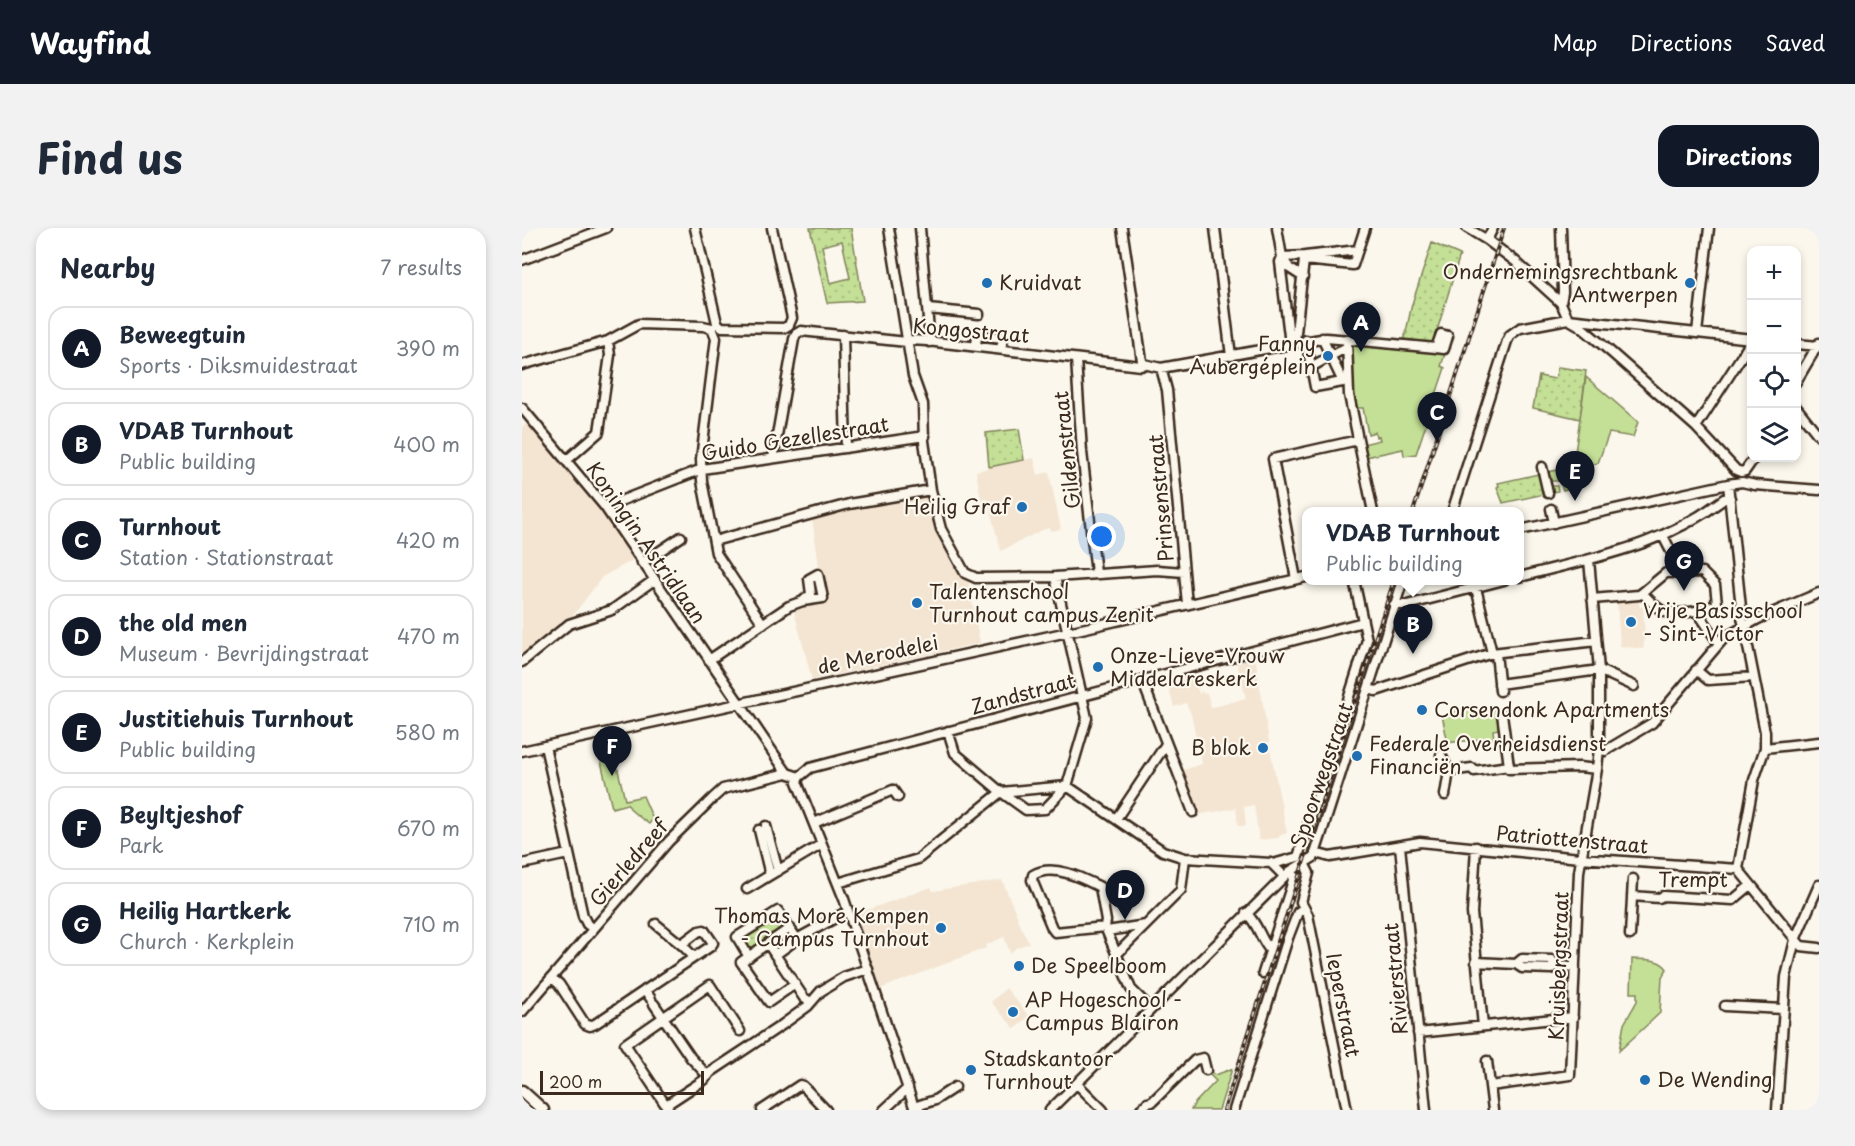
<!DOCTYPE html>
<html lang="en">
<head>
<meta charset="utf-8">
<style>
	body { margin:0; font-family:"Playpen Sans",sans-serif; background:#f2f2f3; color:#1f2937 }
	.controls { position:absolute; right:18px; top:18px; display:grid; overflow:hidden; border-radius:12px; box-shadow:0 3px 9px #0003 }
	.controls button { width:54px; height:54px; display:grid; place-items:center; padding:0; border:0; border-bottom:2px solid #e0e1e3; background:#fff; color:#1f2937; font:30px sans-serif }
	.scale { position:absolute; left:18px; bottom:15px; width:164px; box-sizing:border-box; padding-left:6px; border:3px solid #3b2a1e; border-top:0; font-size:16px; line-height:21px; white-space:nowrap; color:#3b2a1e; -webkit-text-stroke:4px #fbf7ec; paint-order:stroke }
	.you { position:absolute; left:580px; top:309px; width:21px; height:21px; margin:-15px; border:4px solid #fff; border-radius:50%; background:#1a73e8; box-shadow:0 0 0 9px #1a73e833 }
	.badge { display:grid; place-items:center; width:39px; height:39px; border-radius:50%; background:#111827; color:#fff; font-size:20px; font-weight:700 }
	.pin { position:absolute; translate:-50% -50px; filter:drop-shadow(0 2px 3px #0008) }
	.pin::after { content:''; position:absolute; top:32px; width:21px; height:18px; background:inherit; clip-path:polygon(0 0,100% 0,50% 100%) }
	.popup { position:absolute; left:780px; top:279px; width:222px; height:78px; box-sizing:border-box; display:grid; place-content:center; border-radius:12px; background:#fff; filter:drop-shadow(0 2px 4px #0005); font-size:20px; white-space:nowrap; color:#747a83 }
	.popup b { font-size:22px; color:#1f2937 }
	.popup::after { content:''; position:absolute; left:50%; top:100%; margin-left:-12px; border:12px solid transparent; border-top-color:#fff }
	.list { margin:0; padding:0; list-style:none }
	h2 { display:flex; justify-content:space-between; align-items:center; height:78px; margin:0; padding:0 24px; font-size:26px }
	h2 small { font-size:20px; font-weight:400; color:#747a83 }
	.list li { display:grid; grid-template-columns:39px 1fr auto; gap:18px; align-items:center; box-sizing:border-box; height:84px; margin:0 12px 12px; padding:0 12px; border:2px solid #e0e1e3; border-radius:18px }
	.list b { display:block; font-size:22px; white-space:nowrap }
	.list p { margin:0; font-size:20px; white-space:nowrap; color:#747a83 }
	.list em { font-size:20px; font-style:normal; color:#747a83 }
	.icon { flex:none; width:33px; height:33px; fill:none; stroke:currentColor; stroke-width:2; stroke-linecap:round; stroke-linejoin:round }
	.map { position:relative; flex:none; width:1297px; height:882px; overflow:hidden; border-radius:18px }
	header { display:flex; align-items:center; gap:36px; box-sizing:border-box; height:84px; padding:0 30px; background:#111827; color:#fff }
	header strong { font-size:28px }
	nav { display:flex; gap:33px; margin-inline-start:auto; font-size:21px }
	.intro { display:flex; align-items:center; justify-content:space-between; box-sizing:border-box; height:144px; padding:0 36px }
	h1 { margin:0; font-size:42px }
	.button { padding:15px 27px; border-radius:18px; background:#111827; color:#fff; font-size:21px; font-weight:700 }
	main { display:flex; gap:36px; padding:0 36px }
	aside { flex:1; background:#fff; border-radius:18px; box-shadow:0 3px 9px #0003 }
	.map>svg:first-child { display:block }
</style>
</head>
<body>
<header>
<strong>Wayfind</strong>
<nav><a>Map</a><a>Directions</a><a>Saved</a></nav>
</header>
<div class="intro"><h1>Find us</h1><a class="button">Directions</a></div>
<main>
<aside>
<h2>Nearby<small>7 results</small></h2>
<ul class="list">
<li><span class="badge">A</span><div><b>Beweegtuin</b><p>Sports · Diksmuidestraat</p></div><em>390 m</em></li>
<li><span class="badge">B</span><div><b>VDAB Turnhout</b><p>Public building</p></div><em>400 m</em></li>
<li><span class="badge">C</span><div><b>Turnhout</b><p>Station · Stationstraat</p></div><em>420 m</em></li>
<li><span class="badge">D</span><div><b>the old men</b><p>Museum · Bevrijdingstraat</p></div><em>470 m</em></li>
<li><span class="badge">E</span><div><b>Justitiehuis Turnhout</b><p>Public building</p></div><em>580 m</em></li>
<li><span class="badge">F</span><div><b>Beyltjeshof</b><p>Park</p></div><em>670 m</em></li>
<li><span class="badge">G</span><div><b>Heilig Hartkerk</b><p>Church · Kerkplein</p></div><em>710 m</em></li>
</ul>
</aside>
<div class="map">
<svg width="1297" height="882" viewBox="0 0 1297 882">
	<defs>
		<pattern id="grass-dots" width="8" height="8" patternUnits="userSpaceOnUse" patternTransform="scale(1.5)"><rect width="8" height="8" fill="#c4df96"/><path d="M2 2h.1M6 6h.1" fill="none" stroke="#a9c081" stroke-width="1.8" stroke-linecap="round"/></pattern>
	</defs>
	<rect width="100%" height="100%" fill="#fbf7ec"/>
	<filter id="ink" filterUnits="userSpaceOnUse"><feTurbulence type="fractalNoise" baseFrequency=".0167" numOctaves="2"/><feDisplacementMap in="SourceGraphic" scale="12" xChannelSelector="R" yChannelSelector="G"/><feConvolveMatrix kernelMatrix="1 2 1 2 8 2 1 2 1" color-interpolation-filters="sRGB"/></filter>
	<g filter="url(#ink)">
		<path fill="#f4e5d2" d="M7,194l7,11 64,76 33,51 -31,17 -27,36 -53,40v-226z
			M512,230l4,17 11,-3 12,57 -10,2 -2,-3 -7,2 -41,21 -14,-52 -6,1 -5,-29z
			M406,266l11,36 29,50 12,63 -168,37 -18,-69 30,-9 -12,-84 26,-7z
			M1116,372l2,7h3l2,30 -2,12 -23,-3 -3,-44z
			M733,427l16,99 16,79 -8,3v2l-20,2 -5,-35 -10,2 2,19h-8l-2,-18 -39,7 -17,-44 22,-7 -11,-50 -5,-11 -12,4 -8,-29 27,-7 6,23 3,-3 1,3 4,-1 4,14 7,-1 28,-8 -10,-38z
			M480,652l16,38 -1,1 12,24 -13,5 -6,5 -6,-16 -18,8v3l-106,41 -24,-75 75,-27 2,4z
			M484,760l23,28 -14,13 -24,-27z"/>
		<path fill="url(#grass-dots)" stroke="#80845a" stroke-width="1.5" fill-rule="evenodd" d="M288,0h41l12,73 -36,2zM320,13l8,37 -20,5 -8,-37z
			M910,15l28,12 -27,89 -29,-3 8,-37z
			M1036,139l28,4 -6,48 -47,-11 6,-32 16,3z
			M497,201l5,31 -35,7 -3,-34z
			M1044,240l4,20 -7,2 -4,-9h-9l1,5h6l1,5 -55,12 -6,-16 2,-1 -1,-3z
			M255,687l9,11 -36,26 -8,-14z"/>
		<path fill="#c4df96" stroke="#80845a" stroke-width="1.5" d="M831,115l92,11 -4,12 4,2 -29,86 -12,2 -1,-7 -37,8 -3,-13 17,-4 -1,-4 -3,1 -1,-5 -7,2 -5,-26h-6l-4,-21 -3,-40z
			M1064,149l52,45 -5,15 -24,-4 -11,30 -26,10z
			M952,479l2,3 15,-1 6,2 2,18 -6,1 1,8 -50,5 3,-4 -5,-24z
			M83,519l1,8 8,-2 11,47 18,-4 10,23 -4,5 -16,-12 -6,-8 -15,4 -14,-59z
			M1110,731c13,1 28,-1 35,10l-5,8 -2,36 -41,38 5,-27 13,-23v-8h-6z
			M710,841l-13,41h-28l3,-6 22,-23 -8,-8 1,-2 6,4z"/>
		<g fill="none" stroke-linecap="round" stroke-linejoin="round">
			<defs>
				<path id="minor" d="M173,0l22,95 5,4 62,1 5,-3 3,-7 -20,-90
					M367,0l24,148 10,28 1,37 7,49 10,39 24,44 11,5 79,-1 102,-7 27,2
					M398,0l10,114
					M600,0l20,133 2,3
					M693,0l16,128
					M755,0l5,29 -2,5 10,82
					M945,0l20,12 28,21 46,42 7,16 12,7 32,27 84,74 40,43 5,2 4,-1 9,-13
					M965,12l6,-12
					M783,31v-3l53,-6
					M0,32l84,-32
					M782,32l49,5 12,-37
					M781,49l-14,-9 -7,-11 23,-1
					M1039,75l2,-11 -2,-64
					M406,81l51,5
					M1175,105l12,-105
					M321,107l3,113
					M800,110l21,44
					M784,112l9,47 33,-6
					M825,112l2,55 24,117
					M773,114l9,-82
					M1274,116l23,2
					M454,118l1,-11 26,3 -2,11
					M554,131l6,93 14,121
					M0,137l86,-24 31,-17 64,2 9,2 4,10 -15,121 1,22 14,72 47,71
					M789,139l36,-20
					M639,140l6,22 20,214
					M1274,154l23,-39
					M1274,179l23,29
					M0,180l83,99 182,266 12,4 -2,5 47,117 71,211
					M1174,199l51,-79 3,-10
					M251,230l21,-119 2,-5 5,-3 106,11 3,-2 17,1 214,25 3,-2 17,4 165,-30 36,3 74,7 8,1 4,-13 -7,-2 -5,14
					M44,233l33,-29 11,-77 -2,-14
					M1020,239l6,26
					M1206,256l14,133 23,115v16l-11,32 -16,89
					M83,279l97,-38 223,-33
					M1029,281l3,14
					M930,284l55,-171 3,-6 10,-7 48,-9 184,20
					M998,302l208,-46 14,-2 13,3 64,5
					M1141,308l14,27 1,10
					M192,313l135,-37 82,-14
					M120,335l39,-26
					M998,349c74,-20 140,-29 204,-78l6,-1
					M774,351l-23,-120 85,-19
					M954,360l16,65
					M1070,371l47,-4 3,-2 24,-20 36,-1 13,13 2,18c-9,8 -41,12 -52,9 -9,-3 -16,-13 -23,-19
					M872,377h13l97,-25
					M1175,383l21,31
					M974,425l4,38
					M187,432l80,-54 14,-5 20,-3 -5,-24 -9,5 2,15 -8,7
					M0,434l47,-38 43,-14 42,-30
					M1174,442l12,10 46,-3
					M620,452l51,132
					M977,456l100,-14 35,16
					M846,461l8,2 116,-38 104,-12
					M980,486l7,52
					M426,503l7,22 46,39 25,18 19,-1 22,-23 20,-68 -32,-141
					M23,518l38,170 4,8 6,5
					M1077,520l6,3 47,-28 72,-85 34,-19 61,-26
					M1243,520l54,-6
					M0,523l564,-123 220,-51
					M919,527l8,16
					M277,549l11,-9 553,-146
					M545,558l96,65 22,7 86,5 13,13
					M479,564l66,-6
					M923,567l4,-24 23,-3 2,3 35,-5v3l70,-2 18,2
					M594,591l50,-75
					M292,595l79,-33 5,7
					M244,598l12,45
					M237,602l11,45
					M878,618l26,264
					M954,619l-4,66 11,113
					M793,625l15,4 90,-15 160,16 158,11 63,77 18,2
					M782,635l5,10 -8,29 7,13 39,195
					M0,636l46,-10
					M751,636l25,-7 69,-217 -13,-60
					M316,655l80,-24 83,-67
					M225,661l75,-45
					M1110,668l27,2 4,-2 70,4 18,-15
					M724,685c12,10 14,26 24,37
					M134,696l27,22
					M583,699l-50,5 -3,-4 -20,-48 1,-5c20,-12 49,3 67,12l6,34 -1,6 26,62 20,20
					M268,700l-49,34 28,40 26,-18
					M585,703l39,-6 35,-35 4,-32
					M1108,707l3,-56
					M246,716l36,54 7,4
					M595,726l29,-29
					M253,727l22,-16 51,-28
					M227,729l-12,-20 41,-26 19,28
					M954,734l40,2 6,4 30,1 3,-3 -3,-6 -30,-1 -6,5
					M1033,738l20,1
					M741,745l28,-86 3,-11 -5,-4
					M30,750l7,6 26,40 5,2 5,-2 116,-78 2,-3 -9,-13 -5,1 -16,12v3l11,11
					M123,762l6,9
					M132,776l37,54 17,18
					M1203,778l58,3
					M0,784l147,-171 44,-43 10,-9 64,-16
					M896,805l155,-16
					M965,833l3,25
					M555,856l26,26
					M144,877l38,-25 7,-8 71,-47 26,-19 13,-15 23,-14 24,-8
					M392,879l21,-7 20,-13
					M147,882l-44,-66 85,-59 30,46
					M240,882l38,-25 3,1 23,24
					M362,882l24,-22
					M528,882l239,-238 25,-15 89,-277
					M618,882l7,-7 5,-1 43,-42 8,-2 3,12
					M712,882l54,-172 10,-26 6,-4
					M971,882l-3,-24 80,-11 9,-203 18,-103 2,-21v-78l-10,-110
					M1255,882l9,-133 9,-37 24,-55"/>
				<path id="major" d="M0,863l21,19"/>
			</defs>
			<use href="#minor" stroke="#3b2a1e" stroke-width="13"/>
			<use href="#major" stroke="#3b2a1e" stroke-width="15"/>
			<use href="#minor" stroke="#fbf7ec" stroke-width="8"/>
			<use href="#major" stroke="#fbf7ec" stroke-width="10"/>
			<defs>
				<path id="rail" d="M891,284l91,-284
					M702,882l170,-530"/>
			</defs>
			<use href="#rail" stroke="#3b2a1e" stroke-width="4"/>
			<use href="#rail" stroke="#fbf7ec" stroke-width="1.5" stroke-dasharray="4.5" stroke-linecap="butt"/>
		</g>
	</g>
	<g fill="#1f6fb2" stroke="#fbf7ec" stroke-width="2">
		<circle cx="465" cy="55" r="6"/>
		<circle cx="1168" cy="55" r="6"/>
		<circle cx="806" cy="128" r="6"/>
		<circle cx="500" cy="279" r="6"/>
		<circle cx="395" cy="375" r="6"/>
		<circle cx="1109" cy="394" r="6"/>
		<circle cx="576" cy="439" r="6"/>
		<circle cx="900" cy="482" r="6"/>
		<circle cx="741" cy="520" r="6"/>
		<circle cx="835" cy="528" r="6"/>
		<circle cx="419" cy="700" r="6"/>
		<circle cx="497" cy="738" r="6"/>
		<circle cx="491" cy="784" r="6"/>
		<circle cx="449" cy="842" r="6"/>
		<circle cx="1123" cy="852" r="6"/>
	</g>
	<g text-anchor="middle" stroke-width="4.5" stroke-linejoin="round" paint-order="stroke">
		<g font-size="20" fill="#3b2a1e" stroke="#fbf7ec" text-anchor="start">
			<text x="1156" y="51" text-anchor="end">Ondernemingsrechtbank<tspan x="1156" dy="23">Antwerpen</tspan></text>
			<text x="477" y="62">Kruidvat</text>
			<text x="794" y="123" text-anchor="end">Fanny<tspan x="794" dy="23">Aubergéplein</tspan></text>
			<text x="488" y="286" text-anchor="end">Heilig Graf</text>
			<text x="407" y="371">Talentenschool<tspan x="407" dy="23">Turnhout campus Zenit</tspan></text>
			<text x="1121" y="390">Vrije Basisschool<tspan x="1121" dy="23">- Sint-Victor</tspan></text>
			<text x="588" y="435">Onze-Lieve-Vrouw<tspan x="588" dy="23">Middelareskerk</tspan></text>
			<text x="912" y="489">Corsendonk Apartments</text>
			<text x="847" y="523">Federale Overheidsdienst<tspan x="847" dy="23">Financiën</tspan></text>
			<text x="729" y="527" text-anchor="end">B blok</text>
			<text x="407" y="695" text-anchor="end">Thomas More Kempen<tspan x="407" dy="23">- Campus Turnhout</tspan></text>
			<text x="509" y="745">De Speelboom</text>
			<text x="503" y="779">AP Hogeschool -<tspan x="503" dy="23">Campus Blairon</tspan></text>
			<text x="461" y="838">Stadskantoor<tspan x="461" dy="23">Turnhout</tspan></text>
			<text x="1135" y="859">De Wending</text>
		</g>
		<g font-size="20" fill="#3b2a1e" stroke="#fbf7ec">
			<text transform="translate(449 103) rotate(5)" y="7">Kongostraat</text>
			<text transform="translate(273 211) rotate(-9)" y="7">Guido Gezellestraat</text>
			<text transform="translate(545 222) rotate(-96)" y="7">Gildenstraat</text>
			<text transform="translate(639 270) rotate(-95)" y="7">Prinsenstraat</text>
			<text transform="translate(124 315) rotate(55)" y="7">Koningin Astridlaan</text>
			<text transform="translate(356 427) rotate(-12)" y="7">de Merodelei</text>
			<text transform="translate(501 466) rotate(-15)" y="7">Zandstraat</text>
			<text transform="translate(800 547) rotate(-71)" y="7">Spoorwegstraat</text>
			<text transform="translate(1050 612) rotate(5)" y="7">Patriottenstraat</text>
			<text transform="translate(107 635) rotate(-49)" y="7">Gierledreef</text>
			<text x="1171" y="659">Trempt</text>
			<text transform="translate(1037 738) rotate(-88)" y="7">Kruisbergstraat</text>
			<text transform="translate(874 751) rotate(-95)" y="7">Rivierstraat</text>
			<text transform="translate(821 777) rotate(79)" y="7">Ieperstraat</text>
		</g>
	</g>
</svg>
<div class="controls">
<button>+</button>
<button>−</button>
<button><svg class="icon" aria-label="locate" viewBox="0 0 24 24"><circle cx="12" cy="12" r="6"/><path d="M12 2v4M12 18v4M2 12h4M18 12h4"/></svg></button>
<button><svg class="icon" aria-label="layers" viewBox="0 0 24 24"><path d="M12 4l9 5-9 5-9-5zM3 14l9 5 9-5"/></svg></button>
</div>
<div class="scale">200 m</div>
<div class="you"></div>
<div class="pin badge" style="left:839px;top:124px">A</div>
<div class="pin badge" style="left:891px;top:426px">B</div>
<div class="popup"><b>VDAB Turnhout</b>Public building</div>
<div class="pin badge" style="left:915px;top:214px">C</div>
<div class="pin badge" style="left:603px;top:692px">D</div>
<div class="pin badge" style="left:1053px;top:273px">E</div>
<div class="pin badge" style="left:90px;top:548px">F</div>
<div class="pin badge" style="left:1162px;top:363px">G</div>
</div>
</main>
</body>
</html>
